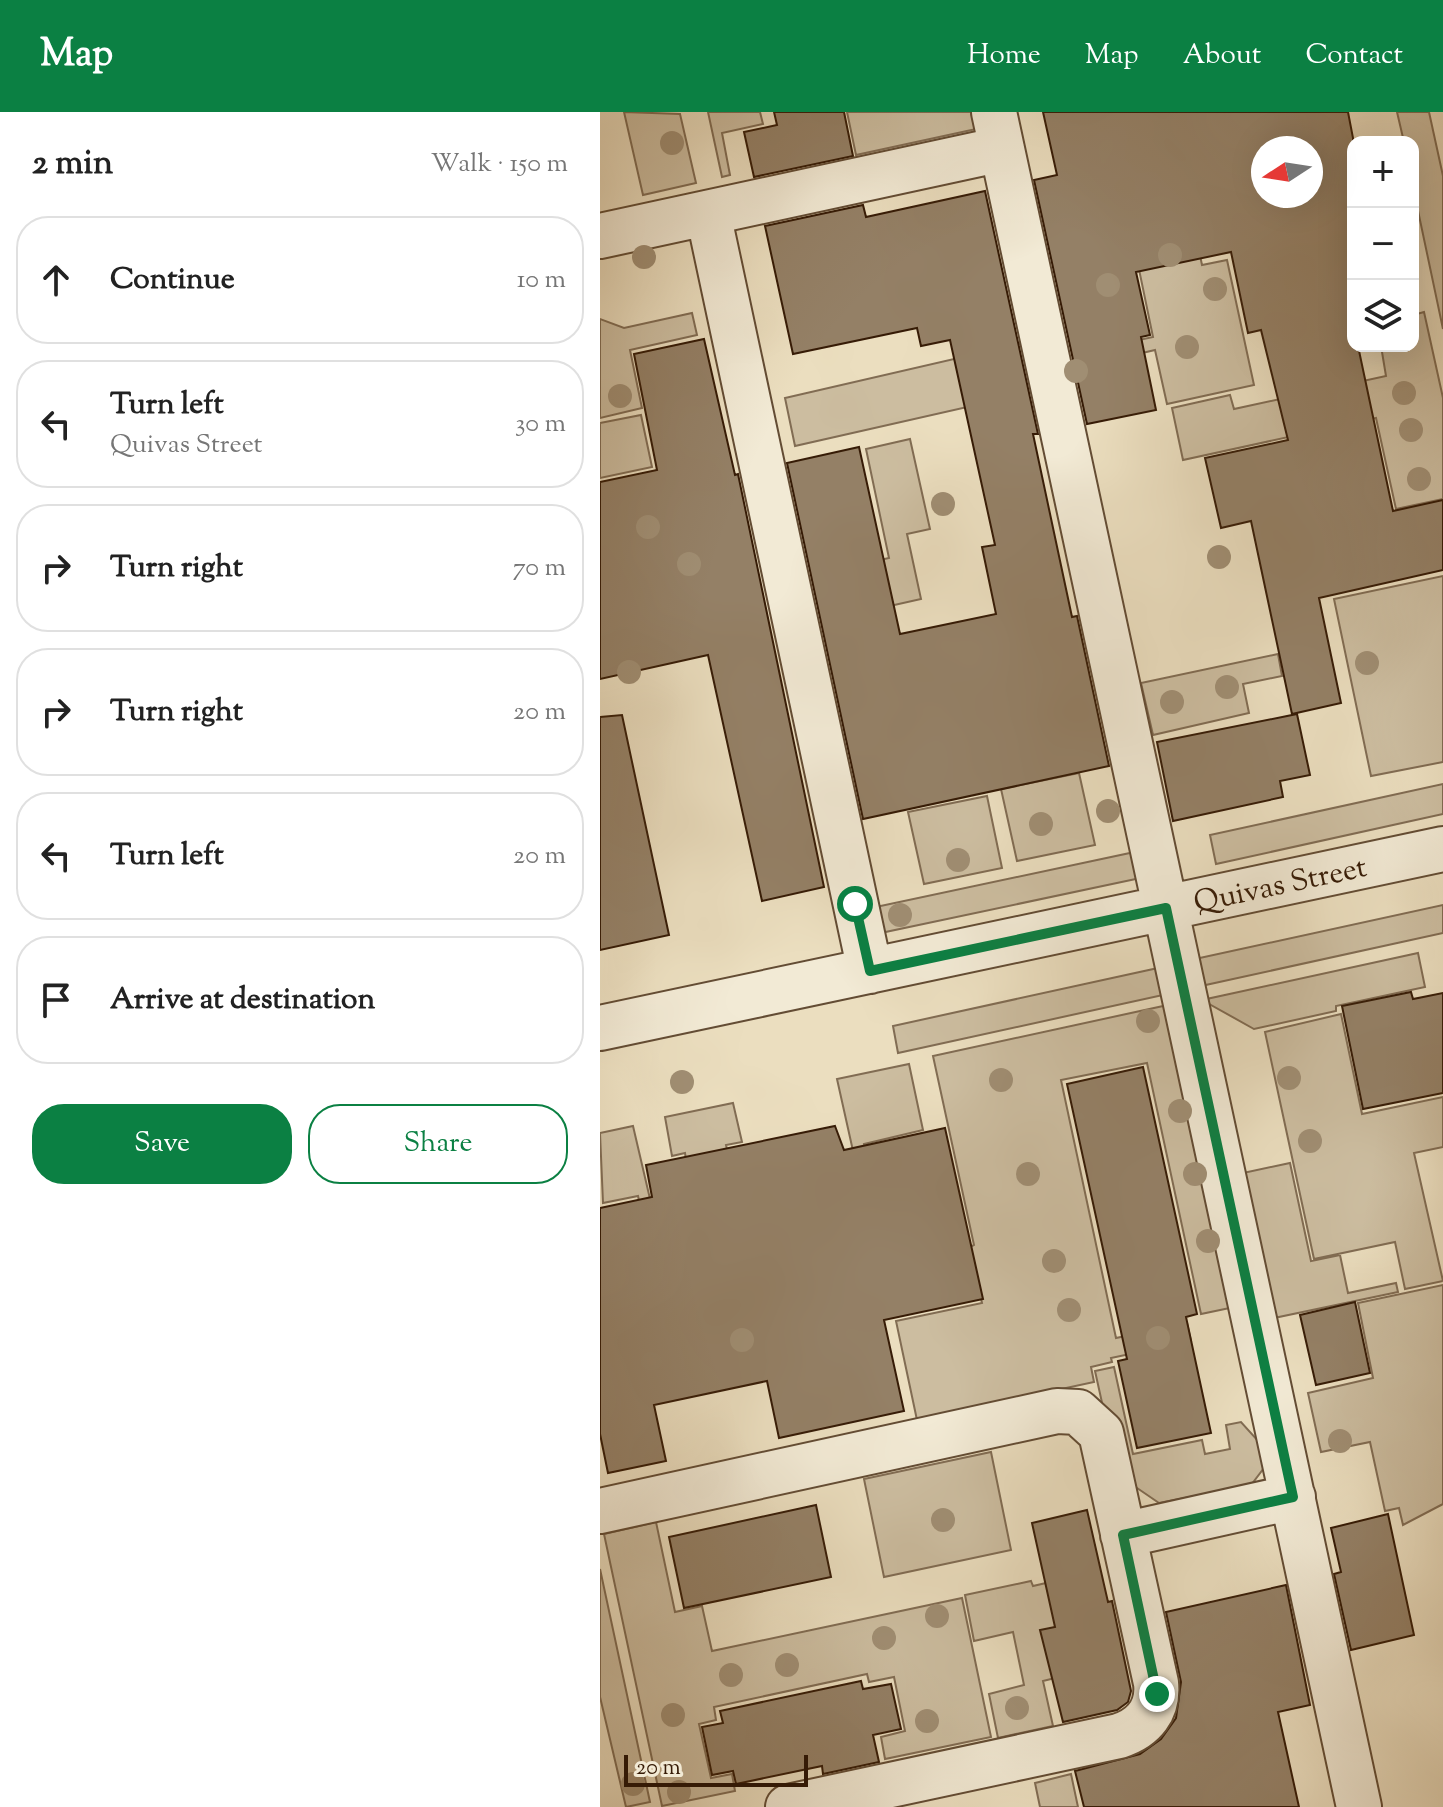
<!DOCTYPE html>
<html lang="en">
<head>
<meta charset="utf-8">
<style>
	body { margin:0; font-family:"Sorts Mill Goudy",serif; background:#f6f6f6; color:#222 }
	.controls { position:absolute; right:24px; top:24px; display:grid; overflow:hidden; border-radius:16px; box-shadow:0 8px 32px #0002 }
	.controls button { width:72px; height:72px; display:grid; place-items:center; padding:0; border:0; border-bottom:2px solid #e0e0e0; background:#fff; color:#222; font:40px sans-serif }
	.compass { position:absolute; left:651px; top:24px; width:72px; height:72px; border-radius:50%; background:#fff; box-shadow:0 8px 32px #0002; rotate:258deg }
	.scale { position:absolute; left:24px; bottom:20px; width:184px; box-sizing:border-box; padding-left:8px; border:4px solid #361b06; border-top:0; font-size:22px; line-height:28px; white-space:nowrap; color:#361b06; -webkit-text-stroke:6px #f2ead5; paint-order:stroke }
	.stop { position:absolute; width:24px; height:24px; margin:-18px; border:6px solid #0b8043; border-radius:50%; background:#fff }
	.stop.end { background:#0b8043; border-color:#fff; box-shadow:0 2px 8px #0008 }
	.list { margin:0; padding:0; list-style:none }
	h2 { display:flex; justify-content:space-between; align-items:center; height:104px; margin:0; padding:0 32px; font-size:34px }
	h2 small { font-size:26px; font-weight:400; color:#767676 }
	.list li { display:grid; grid-template-columns:52px 1fr auto; gap:24px; align-items:center; box-sizing:border-box; height:128px; margin:0 16px 16px; padding:0 16px; border:2px solid #e0e0e0; border-radius:32px }
	.list b { display:block; font-size:30px; white-space:nowrap }
	.list p { margin:0; font-size:26px; white-space:nowrap; color:#767676 }
	.list em { font-size:26px; font-style:normal; color:#767676 }
	.actions { display:flex; gap:16px; padding:24px 32px }
	.actions a { flex:1; padding:18px 0; border:2px solid #0b8043; border-radius:32px; text-align:center; font-size:28px; color:#0b8043 }
	.actions .main { background:#0b8043; color:#fff }
	.icon { flex:none; width:44px; height:44px; fill:none; stroke:currentColor; stroke-width:2; stroke-linecap:round; stroke-linejoin:round }
	.map { position:relative; flex:none; width:843px; height:1695px; overflow:hidden }
	header { display:flex; align-items:center; gap:48px; box-sizing:border-box; height:112px; padding:0 40px; background:#0b8043; color:#fff }
	header strong { font-size:38px }
	nav { display:flex; gap:44px; margin-inline-start:auto; font-size:28px }
	main { display:flex }
	aside { flex:1; background:#fff }
	.map>svg:first-child { display:block }
</style>
</head>
<body>
<header>
<strong>Map</strong>
<nav><a>Home</a><a>Map</a><a>About</a><a>Contact</a></nav>
</header>
<main>
<aside>
<h2>2 min<small>Walk · 150 m</small></h2>
<ul class="list">
<li><svg class="icon" aria-label="ahead" viewBox="0 0 24 24"><path d="M12 20V5M6 11l6-6 6 6"/></svg><div><b>Continue</b></div><em>10 m</em></li>
<li><svg class="icon" aria-label="left" viewBox="0 0 24 24"><path d="M17 20v-9H6M10 6l-5 5 5 5"/></svg><div><b>Turn left</b><p>Quivas Street</p></div><em>30 m</em></li>
<li><svg class="icon" aria-label="right" viewBox="0 0 24 24"><path d="M7 20v-9h11M14 6l5 5-5 5"/></svg><div><b>Turn right</b></div><em>70 m</em></li>
<li><svg class="icon" aria-label="right" viewBox="0 0 24 24"><path d="M7 20v-9h11M14 6l5 5-5 5"/></svg><div><b>Turn right</b></div><em>20 m</em></li>
<li><svg class="icon" aria-label="left" viewBox="0 0 24 24"><path d="M17 20v-9H6M10 6l-5 5 5 5"/></svg><div><b>Turn left</b></div><em>20 m</em></li>
<li><svg class="icon" aria-label="arrive" viewBox="0 0 24 24"><path d="M6 21V4h12l-3 4 3 4H6"/></svg><div><b>Arrive at destination</b></div></li>
</ul>
<div class="actions"><a class="main">Save</a><a>Share</a></div>
</aside>
<div class="map">
<svg width="843" height="1695" viewBox="0 0 843 1695">
	<rect width="100%" height="100%" fill="#ebdebf"/>
	<filter id="stains"><feTurbulence type="fractalNoise" baseFrequency=".0025" numOctaves="4"/><feColorMatrix values="0 0 0 0 .2 0 0 0 0 .09 0 0 0 0 .02 0 0 0 .5 -.17"/></filter>
	<radialGradient id="worn" r=".72"><stop offset=".6" stop-color="#630" stop-opacity="0"/><stop offset="1" stop-color="#630" stop-opacity=".3"/></radialGradient>
	<path fill="#ccbda0" stroke="#816c53" stroke-width="2" d="M24,0l56,2 16,69 -53,12z
		M108,0h52l3,12 -41,9 8,42 -8,2z
		M247,0h140l3,14 -134,29z
		M797,0h32l14,64v153l-30,-142v-45h-9z
		M596,124l6,29 25,-5 27,125 -87,19 -12,-54 -64,15 -3,-14 65,-14 -18,-87z
		M824,200l19,86v101l-47,10 -20,-91 -193,42 -11,-52 58,-13 4,14 152,-33 -5,-30h32v-31z
		M92,201l5,22 -67,15 12,58 -42,10v-99l24,9z
		M423,231l10,49 -238,54 -10,-48z
		M41,303l11,52 -52,11v-55z
		M310,327l20,90 -23,5 14,65 -80,18 3,-49 45,-10 -23,-109z
		M843,464v186l-72,14 -37,-177z
		M678,542l4,22 -39,8 6,29 -96,22 -12,-52z
		M479,661l16,72 -78,16 -16,-72z
		M843,672v30l-227,50 -6,-29z
		M387,684l15,72 -78,16 -16,-72z
		M544,738l6,26 -274,58 -5,-26z
		M843,793v28l-242,53 -6,-27z
		M818,841l7,34 -89,19v5l-82,18 -52,-29z
		M558,856l5,27 -265,58 -5,-27z
		M577,891l67,302 -43,9 -54,-251 -86,17 55,258 71,-15 4,18 -80,17 1,4 -21,5 3,15 -177,38 -21,-99 86,-18 -12,-56 4,-2 -41,-189z
		M741,902l21,100 81,-17v50l-29,6 29,128 -38,8 -10,-47 -81,17 -49,-227z
		M309,952l14,66 -59,14 37,171 -11,2 -53,-238z
		M133,991l9,39 -16,3 3,13 -42,9 -2,-14 -13,3 -7,-39z
		M33,1014l21,90 -11,3 -5,-23 -35,7 -3,-70z
		M690,1051l21,98 29,-6 8,38 48,-10 2,9 -124,26 -31,-145z
		M843,1173v219l-40,21 -4,-17 -14,3 -15,-69 -49,10 -13,-59 65,-15 -15,-75z
		M514,1255l19,87 69,-14 3,14 25,-5 -4,-24 15,-3 28,31 1,7 -19,25 -92,18 -41,-28 -23,-104z
		M391,1340l20,98 -127,27 -20,-98z
		M56,1410l19,90 27,-6 10,45 250,-53 29,139 -106,22 -4,-22 24,-6 -11,-54 -25,5 -2,-8 -153,33 2,13 -17,4 12,54 21,-4 3,17 -73,15 -58,-272z
		M0,1457l50,233 -24,5 -26,-110z
		M431,1469l2,5 13,-3 21,92 -24,6 10,45 -55,12 -9,-44 35,-9 -11,-53 -39,9 -9,-46z
		M471,1662l7,33h-38l-5,-24z"/>
	<path fill="#948066" stroke="#361b06" stroke-width="2" fill-rule="evenodd" d="M174,0h70l9,44 -99,21 -10,-45 33,-7z
		M443,0h305l5,26v208h5l35,165 50,-11v70l-124,28 22,105 -49,11 -41,-193 -30,7 -16,-70 83,-18 -27,-110 -13,3 -17,-81 -95,20 14,63 -9,2 15,73 -69,14 -53,-244 23,-5zM663,36h48v48h-48z
		M385,79l53,243h-5l39,183 5,-1 32,150 -246,53 -76,-356 72,-16 41,187 96,-20 -14,-67 13,-2 -45,-205 -29,6 -4,-18 -124,26 -28,-128 98,-21 3,12z
		M104,227l31,136 3,-1 86,413 -62,14 -54,-246 -108,24v-197l57,-12 -23,-116z
		M697,602l13,61 -30,6 3,16 -110,24 -16,-79z
		M22,603l47,220 -69,15v-233z
		M811,880l2,7 30,-6v100l-80,16 -21,-103z
		M543,955l54,247 -11,3 25,116 -74,15 -19,-87 9,-2 -60,-275z
		M235,1014l9,24 101,-22 38,171 -99,21 20,91 -125,27 -12,-57 -113,24 12,56 -58,12 -8,-39v-226l52,-11 -6,-32z
		M755,1190l15,71 -54,12 -16,-70z
		M216,1393l15,72 -147,31 -15,-71z
		M487,1398l21,92 4,-1 19,90 -3,11 -11,8 -54,12 -23,-92 15,-3 -23,-104z
		M788,1402l26,121 -63,15 -17,-76 7,-2 -10,-44z
		M686,1473l24,120 -32,7 21,95h-215l-9,-36 65,-17 21,-15 15,-21 5,-36 -15,-70z
		M261,1569l2,8 28,-5 10,45 -28,6 6,27 -56,12 -1,-8 -86,18 -3,-13 -21,4 -10,-48 21,-4 -3,-12z"/>
	<g fill="none" stroke-linecap="round" stroke-linejoin="round">
		<defs>
			<path id="minor" d="M394,0l365,1695
				M108,101l162,758
				M0,124l402,-87
				M0,916l843,-179
				M0,1399l457,-100 21,1 23,21 55,250c3,27 -12,45 -37,53l-331,71
				M523,1423l170,-38"/>
		</defs>
		<use href="#minor" stroke="#634c34" stroke-width="48"/>
		<use href="#minor" stroke="#f2ead5" stroke-width="44"/>
	</g>
	<g fill="#a08e73">
		<circle cx="72" cy="31" r="12"/>
		<circle cx="570" cy="143" r="12"/>
		<circle cx="44" cy="145" r="12"/>
		<circle cx="508" cy="173" r="12"/>
		<circle cx="615" cy="177" r="12"/>
		<circle cx="587" cy="235" r="12"/>
		<circle cx="476" cy="259" r="12"/>
		<circle cx="804" cy="281" r="12"/>
		<circle cx="20" cy="284" r="12"/>
		<circle cx="811" cy="318" r="12"/>
		<circle cx="819" cy="367" r="12"/>
		<circle cx="343" cy="392" r="12"/>
		<circle cx="48" cy="415" r="12"/>
		<circle cx="619" cy="445" r="12"/>
		<circle cx="89" cy="452" r="12"/>
		<circle cx="767" cy="551" r="12"/>
		<circle cx="29" cy="560" r="12"/>
		<circle cx="627" cy="575" r="12"/>
		<circle cx="572" cy="590" r="12"/>
		<circle cx="508" cy="699" r="12"/>
		<circle cx="441" cy="712" r="12"/>
		<circle cx="358" cy="748" r="12"/>
		<circle cx="300" cy="803" r="12"/>
		<circle cx="548" cy="909" r="12"/>
		<circle cx="689" cy="966" r="12"/>
		<circle cx="401" cy="968" r="12"/>
		<circle cx="82" cy="970" r="12"/>
		<circle cx="580" cy="999" r="12"/>
		<circle cx="710" cy="1029" r="12"/>
		<circle cx="428" cy="1062" r="12"/>
		<circle cx="595" cy="1062" r="12"/>
		<circle cx="608" cy="1129" r="12"/>
		<circle cx="454" cy="1149" r="12"/>
		<circle cx="469" cy="1198" r="12"/>
		<circle cx="558" cy="1226" r="12"/>
		<circle cx="142" cy="1228" r="12"/>
		<circle cx="740" cy="1329" r="12"/>
		<circle cx="343" cy="1408" r="12"/>
		<circle cx="337" cy="1504" r="12"/>
		<circle cx="284" cy="1526" r="12"/>
		<circle cx="187" cy="1553" r="12"/>
		<circle cx="131" cy="1563" r="12"/>
		<circle cx="417" cy="1596" r="12"/>
		<circle cx="73" cy="1603" r="12"/>
		<circle cx="327" cy="1609" r="12"/>
		<circle cx="33" cy="1672" r="12"/>
		<circle cx="79" cy="1680" r="12"/>
	</g>
	<g fill="none" stroke-linecap="round" stroke-linejoin="round">
		<path stroke="#0b8043" stroke-width="10" d="M255,792l15,67 296,-63 127,589 -170,38 34,159"/>
	</g>
	<g text-anchor="middle" stroke-width="6" stroke-linejoin="round" paint-order="stroke">
		<g font-size="30" fill="#361b06" stroke="#f2ead5">
			<text transform="translate(680 772) rotate(-12)" y="10">Quivas Street</text>
		</g>
	</g>
	<rect width="100%" height="100%" filter="url(#stains)"/>
	<rect width="100%" height="100%" fill="url(#worn)"/>
</svg>
<div class="controls">
<button>+</button>
<button>−</button>
<button><svg class="icon" aria-label="layers" viewBox="0 0 24 24"><path d="M12 4l9 5-9 5-9-5zM3 14l9 5 9-5"/></svg></button>
</div>
<svg class="compass" viewBox="-18 -18 36 36"><path d="M0-13l5 13h-10z" fill="#e53935"/><path d="M0 13l5-13h-10z" fill="#767676"/></svg>
<div class="scale">20 m</div>
<div class="stop" style="left:255px;top:792px"></div>
<div class="stop end" style="left:557px;top:1582px"></div>
</div>
</main>
</body>
</html>
